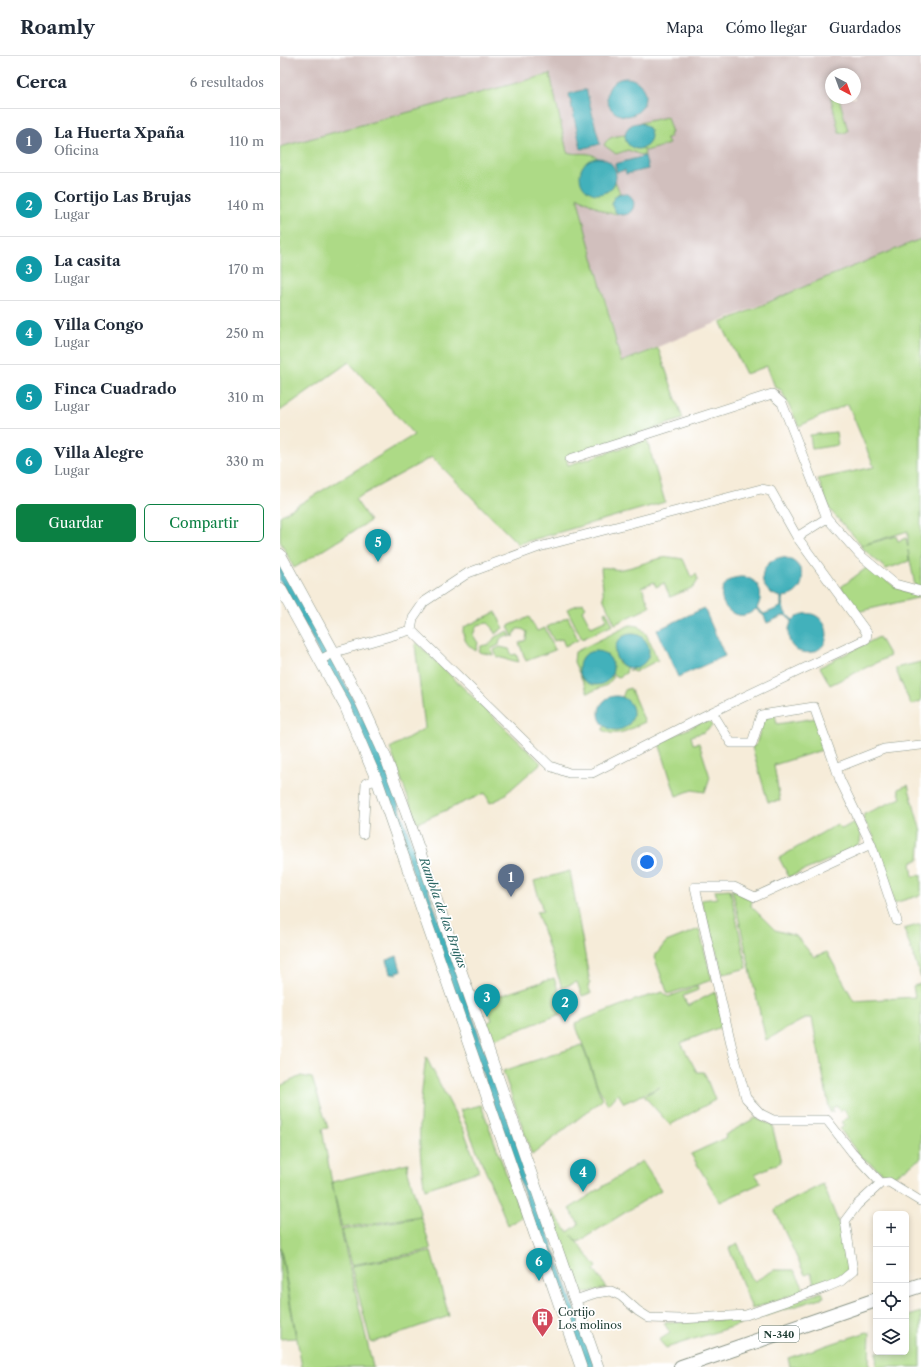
<!DOCTYPE html>
<html lang="es">
<head>
<meta charset="utf-8">
<style>
	body { margin:0; font-family:"Libre Caslon Text",serif; background:#f6f6f7; color:#1f2937 }
	.controls { position:absolute; right:12px; bottom:12px; display:grid; overflow:hidden; border-radius:6px; box-shadow:0 2px 6px #0003 }
	.controls button { width:36px; height:36px; display:grid; place-items:center; padding:0; border:0; border-bottom:1px solid #e0e1e3; background:#fff; color:#1f2937; font:20px sans-serif }
	.compass { position:absolute; left:545px; top:12px; width:36px; height:36px; border-radius:50%; background:#fff; box-shadow:0 2px 6px #0003; rotate:139deg }
	.you { position:absolute; left:367px; top:806px; width:14px; height:14px; margin:-10px; border:3px solid #fff; border-radius:50%; background:#1a73e8; box-shadow:0 0 0 6px #1a73e833 }
	.badge { display:grid; place-items:center; width:26px; height:26px; border-radius:50%; background:#0b8043; color:#fff; font-size:13px; font-weight:700 }
	.pin { position:absolute; translate:-50% -33px; filter:drop-shadow(0 1px 2px #0008) }
	.pin::after { content:''; position:absolute; top:21px; width:14px; height:12px; background:inherit; clip-path:polygon(0 0,100% 0,50% 100%) }
	.list { margin:0; padding:0; list-style:none }
	h2 { display:flex; justify-content:space-between; align-items:center; height:52px; margin:0; padding:0 16px; font-size:17px }
	h2 small { font-size:13px; font-weight:400; color:#747a83 }
	.list li { display:grid; grid-template-columns:26px 1fr auto; gap:12px; align-items:center; box-sizing:border-box; height:64px; padding:0 16px; border-top:1px solid #e0e1e3 }
	.list b { display:block; font-size:15px; white-space:nowrap }
	.list p { margin:0; font-size:13px; white-space:nowrap; color:#747a83 }
	.list em { font-size:13px; font-style:normal; color:#747a83 }
	.actions { display:flex; gap:8px; padding:12px 16px }
	.actions a { flex:1; padding:9px 0; border:1px solid #0b8043; border-radius:6px; text-align:center; font-size:14px; color:#0b8043 }
	.actions .main { background:#0b8043; color:#fff }
	.icon { flex:none; width:22px; height:22px; fill:none; stroke:currentColor; stroke-width:2; stroke-linecap:round; stroke-linejoin:round }
	.map { position:relative; flex:none; width:641px; height:1311px; overflow:hidden }
	header { display:flex; align-items:center; gap:24px; box-sizing:border-box; height:56px; padding:0 20px; background:#fff; border-bottom:1px solid #e0e1e3 }
	header strong { font-size:19px }
	nav { display:flex; gap:22px; margin-inline-start:auto; font-size:14px }
	main { display:flex }
	aside { flex:1; background:#fff }
	.map>svg:first-child { display:block }
</style>
</head>
<body>
<header>
<strong>Roamly</strong>
<nav><a>Mapa</a><a>Cómo llegar</a><a>Guardados</a></nav>
</header>
<main>
<aside>
<h2>Cerca<small>6 resultados</small></h2>
<ul class="list">
<li><span class="badge" style="background:#5c6f8a">1</span><div><b>La Huerta Xpaña</b><p>Oficina</p></div><em>110 m</em></li>
<li><span class="badge" style="background:#0f9aa8">2</span><div><b>Cortijo Las Brujas</b><p>Lugar</p></div><em>140 m</em></li>
<li><span class="badge" style="background:#0f9aa8">3</span><div><b>La casita</b><p>Lugar</p></div><em>170 m</em></li>
<li><span class="badge" style="background:#0f9aa8">4</span><div><b>Villa Congo</b><p>Lugar</p></div><em>250 m</em></li>
<li><span class="badge" style="background:#0f9aa8">5</span><div><b>Finca Cuadrado</b><p>Lugar</p></div><em>310 m</em></li>
<li><span class="badge" style="background:#0f9aa8">6</span><div><b>Villa Alegre</b><p>Lugar</p></div><em>330 m</em></li>
</ul>
<div class="actions"><a class="main">Guardar</a><a>Compartir</a></div>
</aside>
<div class="map">
<svg width="641" height="1311" viewBox="0 0 641 1311">
	<rect width="100%" height="100%" fill="#fff"/>
	<filter id="ink" filterUnits="userSpaceOnUse"><feTurbulence type="fractalNoise" baseFrequency=".025" numOctaves="2"/><feDisplacementMap in="SourceGraphic" scale="8" xChannelSelector="R" yChannelSelector="G"/><feConvolveMatrix kernelMatrix="1 2 1 2 8 2 1 2 1" color-interpolation-filters="sRGB"/></filter>
	<filter id="wash" filterUnits="userSpaceOnUse"><feTurbulence type="fractalNoise" baseFrequency=".012" numOctaves="4" result="noise"/><feDisplacementMap in="SourceGraphic" scale="16" xChannelSelector="R" yChannelSelector="G"/><feGaussianBlur stdDeviation="0.9" result="paint"/><feColorMatrix in="noise" values="0 0 0 0 0 0 0 0 0 0 0 0 0 0 0 0 0 1.4 0 .05"/><feComposite in="paint" operator="in"/></filter>
	<g filter="url(#wash)">
		<rect width="100%" height="100%" fill="#f6ecd9"/>
		<path fill="#d1bfbd" fill-rule="evenodd" d="M0,0h641v183l-300,123 -12,-51 -24,-80 -240,-101 -65,17zM551,18h24v24h-24z"/>
		<path fill="#adda86" stroke="#668c5d" d="M270,18l17,78c10,4 22,-2 31,6l-11,4 -4,5 30,19 2,-5 5,12 -3,1v19l4,1 -14,-1 -30,-17c13,56 31,110 44,166l37,-14 25,71 -117,38 2,8 79,-25 18,62 -147,42 -86,-87 -77,42 15,22 -76,47 -14,-27v-25l134,-81 -65,-73 -69,49v-264z
			M549,30h2v12h8l9,33 -4,2 -5,-1 -10,-42z
			M387,61l5,16 -3,1 1,3 -4,1 3,6 -23,7 -2,-2 1,6h-4l-13,-5 -12,4 -12,-9c4,-9 13,-9 21,-10l10,14 9,-1v-24l-5,-1z
			M641,183v348l-6,-1 -7,-36 1,11 -23,8 -26,-23 36,-10 2,5 8,-3 2,9v-16l-46,14 -32,-35 -12,-31 56,-12 -26,-63 -49,22 -18,-36 -6,-3 -8,-21 -21,8 -25,-51 94,-41z
			M556,376l2,13 -26,4 -2,-14z
			M390,501l13,2 8,18 5,-3 2,6 -4,7 -24,10 -6,-14 -8,4 -2,-5 -12,5 8,20 -35,17 -11,-24 -3,-32c8,-2 13,3 21,1 16,-2 31,-11 48,-12z
			M589,510l26,21 26,10 -64,15 -16,-25z
			M303,547l3,4 -4,3 9,17 16,-7 -3,-8 2,-1 7,14 -31,14 -15,-30z
			M216,556l7,16 -8,6 -2,-6 -5,-5 -11,2 -4,10 5,8 -2,8c-8,-5 -13,-11 -13,-21l1,-3z
			M249,561l8,14 8,-3 10,22 -29,11 -7,-18 7,-3 1,-8 -5,-3h-5l-4,8 -5,-11z
			M288,561l10,23 -13,6 -3,-7 -8,2 -7,-14z
			M350,569l9,1 7,8 12,26 -23,12 -6,-2 3,-1 -17,-17 3,10 9,6 -1,5 -7,4 -8,-3 2,-4 -12,-18h-11l17,28 4,-4 3,1 -7,8 -19,8 -14,-31 1,-10z
			M228,575l3,6 -7,-1 -4,3 -1,6 -8,4 2,6 -14,-3 2,-6 9,-2 5,-7z
			M599,581l11,19 -60,29 -10,-18z
			M136,586l125,121 -40,35 -11,5 -5,-10 -68,30 -27,-75 35,-20 -10,-83z
			M220,591l9,2 3,6 4,-1 3,8 -22,-5 -3,-7z
			M641,606v39l-10,4 -16,-37z
			M350,632l15,34c-14,6 -28,17 -42,8v-2l3,-2 2,2 25,-18 -2,-5 -9,-7 3,-8z
			M495,659l2,9 39,-6 9,31 -51,16 6,36 -12,1 -16,-55 4,-2 8,-27z
			M428,663l5,6 -9,7 -13,4 2,8 6,-1 11,34 -5,15 -13,-2 -16,6 -17,-53z
			M628,729l13,47 -2,27 -8,4 2,14 8,-3v21l-27,8 -20,-66 -11,-18 1,-5 37,-16 -3,-9z
			M574,766l7,12 -1,9 -10,8 -61,26 -10,-19 58,-34 5,5z
			M290,815l20,112 -2,3 3,7 -9,3 -5,-14 -15,6 -25,-76 6,-1 -9,-30z
			M450,833l17,79 -24,6 -22,-74 16,-2 -2,-8z
			M452,833l20,11 -1,6 24,24 21,6 18,21 13,-5 27,49 61,-4 -2,-11 8,-2v174l-25,17 -7,3 -30,-23 -19,-26 4,-3 -3,-4 8,-5 -5,-8 -4,3 -3,-6 -5,2 1,4h-3l-18,-94h-6l-40,22z
			M641,868v54l-17,-49z
			M419,873l13,51 -44,14 -14,-37 12,-15z
			M274,922l12,34 -72,27 -7,-16 5,-3 -8,-19z
			M418,930v4l-15,6 5,10 27,-14 8,34 -42,17 16,29h7l11,28 -45,25 -26,-29 16,-9 -36,16 -6,-9 -10,11 -10,-18 -23,-64 60,-23 28,-8 5,5z
			M302,989l20,55 -70,55 -29,-84z
			M146,1001l38,74 15,40 -54,18c-9,-44 -5,-88 1,-132z
			M21,1020l11,2 16,50 -6,1 18,97 33,141h-71l-22,-123v-158z
			M201,1049l41,112 -14,8 -48,-115z
			M475,1062l17,7 9,37 -26,12 6,9 -41,19 -29,-48 35,-16 -1,-3z
			M362,1105l19,29 -83,52 -7,-7 26,32 -3,3 13,18 -28,6 -29,-85 18,23 11,-8 -10,-15z
			M128,1107l-1,5 14,48 -79,12 -10,-46z
			M543,1128l18,45 8,39 -5,7 -31,12 -4,-1 5,-2 -3,-11 -6,2 -30,-64 1,-3z
			M141,1161l10,33 -80,15 -9,-35z
			M458,1188l13,33 4,4 19,-11h20l9,17v4l-51,18 -23,-61z
			M0,1192l16,90 -16,1z
			M151,1196l18,64 -78,27 -20,-77z
			M542,1236l2,5 -158,51 -7,-8 11,-7 -6,-10 73,-4z
			M641,1256v55h-45l1,-15h29v-35z
			M587,1276l3,1 -1,34h-79l-2,-9z"/>
		<path fill="#42b1bb" stroke="#307778" d="M327 41a19 19 0 1 1 38 0a19 19 0 1 1-38 0Z
			M306,33l14,55 -19,5 -12,-55z
			M345 80a13 13 0 1 1 26 0a13 13 0 1 1-26 0Z
			M365,100l3,13 -22,5 -1,-4 -8,2 -2,-8z
			M300 120a18 18 0 1 1 36 0a18 18 0 1 1-36 0Z
			M332 148a11 11 0 1 1 22 0a11 11 0 1 1-22 0Z
			M502,501c27,4 27,38 1,40 -1,12 1,16 10,23 26,-23 50,22 20,32 -4,1 -10,1 -15,-1 -11,-6 -12,-20 -6,-30l-7,-6 -18,8 -3,-7 -8,-7c-22,20 -48,-13 -26,-29 5,-3 12,-4 18,-2 14,5 15,19 9,30l7,6 17,-7v-10c-25,-5 -25,-35 1,-40z
			M0,503l99,189 216,619h-11l-191,-551 -83,-181 -30,-54z
			M424,552l21,48 -47,21 -21,-47z
			M335 595a17 17 0 1 1 34 0a17 17 0 1 1-34 0Z
			M299 612a17 17 0 1 1 34 0a17 17 0 1 1-34 0Z
			M319 657a17 17 0 1 1 34 0a17 17 0 1 1-34 0Z
			M117,900l4,15 -4,1v2l-4,-1 -3,1 -3,-14z"/>
	</g>
	<g filter="url(#ink)">
		<g fill="none" stroke-linecap="round" stroke-linejoin="round">
			<defs>
				<path id="minor" d="M290,403l202,-65 10,9 45,115
					M517,481l30,-19 33,37 35,29 26,7
					M40,604l15,-8 76,-22 139,136 19,7h23l120,-61 154,-73 1,-6 -70,-96 -26,-46 -10,-2 -222,58 -71,26 -44,29 -11,16 -2,12
					M432,656l19,31h21l9,-28 53,-8 22,61 48,-19 37,-4
					M556,712l4,12 31,64 26,77
					M83,778l3,-51 11,-3
					M601,1127l8,-1 31,19
					M295,1244l21,-7 15,-2 10,5 17,15 11,7 31,1 66,-4 81,-28 14,-6 12,-10 -8,-50 12,-16 24,-22 -29,-31 -25,-32h-54l-12,-6 -15,-16 -14,-50 -37,-161h39l21,10 116,-53"/>
				<path id="tertiary" d="M0,498l80,146 24,53 22,59 192,555
					M0,532l65,118 33,77 203,584"/>
				<path id="trunk" d="M626,1234l15,-5
					M401,1311l195,-67"/>
			</defs>
			<use href="#minor" stroke="#8a9486" stroke-width="10"/>
			<use href="#tertiary" stroke="#8a9486" stroke-width="12"/>
			<use href="#trunk" stroke="#8a9486" stroke-width="16"/>
			<use href="#minor" stroke="#fff" stroke-width="9"/>
			<use href="#tertiary" stroke="#fff" stroke-width="11"/>
			<use href="#trunk" stroke="#fff" stroke-width="14"/>
		</g>
	</g>
	<defs>
		<symbol id="building-pin" viewBox="-11 -11 22 30"><path d="M0 17L-7.5 6A9.5 9.5 0 1 1 7.5 6Z" fill="#d1495b" stroke="#fff"/><path d="M-4-6H4V6H1V3H-1V6H-4ZM-2.5-4.3h1.7v1.8h-1.7ZM.8-4.3h1.7v1.8H.8ZM-2.5-1h1.7V.8h-1.7ZM.8-1h1.7V.8H.8Z" fill="#fff"/></symbol>
	</defs>
	<g fill-rule="evenodd">
		<use href="#building-pin" x="250" y="1250" width="25" height="34"/>
	</g>
	<g text-anchor="middle" stroke-width="3.5" stroke-linejoin="round" paint-order="stroke">
		<rect fill="#fff" stroke="#627771" stroke-width="1" x="479" y="1270" width="40" height="16" rx="3"/>
		<g font-size="10" font-weight="bold" fill="#1f3d34">
			<text x="499" y="1282">N-340</text>
		</g>
		<g font-size="11" fill="#1f3d34" stroke="#fff" text-anchor="start">
			<text x="278" y="1260">Cortijo<tspan x="278" dy="13">Los molinos</tspan></text>
		</g>
		<g font-size="12" font-style="italic" fill="#2b6663" stroke="#fff">
			<text transform="translate(163 857) rotate(70)" y="4">Rambla de las Brujas</text>
		</g>
	</g>
</svg>
<div class="controls">
<button>+</button>
<button>−</button>
<button><svg class="icon" aria-label="locate" viewBox="0 0 24 24"><circle cx="12" cy="12" r="6"/><path d="M12 2v4M12 18v4M2 12h4M18 12h4"/></svg></button>
<button><svg class="icon" aria-label="layers" viewBox="0 0 24 24"><path d="M12 4l9 5-9 5-9-5zM3 14l9 5 9-5"/></svg></button>
</div>
<svg class="compass" viewBox="-18 -18 36 36"><path d="M0-13l5 13h-10z" fill="#e53935"/><path d="M0 13l5-13h-10z" fill="#747a83"/></svg>
<div class="you"></div>
<div class="pin badge" style="left:231px;top:841px;background:#5c6f8a">1</div>
<div class="pin badge" style="left:285px;top:966px;background:#0f9aa8">2</div>
<div class="pin badge" style="left:207px;top:961px;background:#0f9aa8">3</div>
<div class="pin badge" style="left:303px;top:1136px;background:#0f9aa8">4</div>
<div class="pin badge" style="left:98px;top:506px;background:#0f9aa8">5</div>
<div class="pin badge" style="left:259px;top:1225px;background:#0f9aa8">6</div>
</div>
</main>
</body>
</html>
